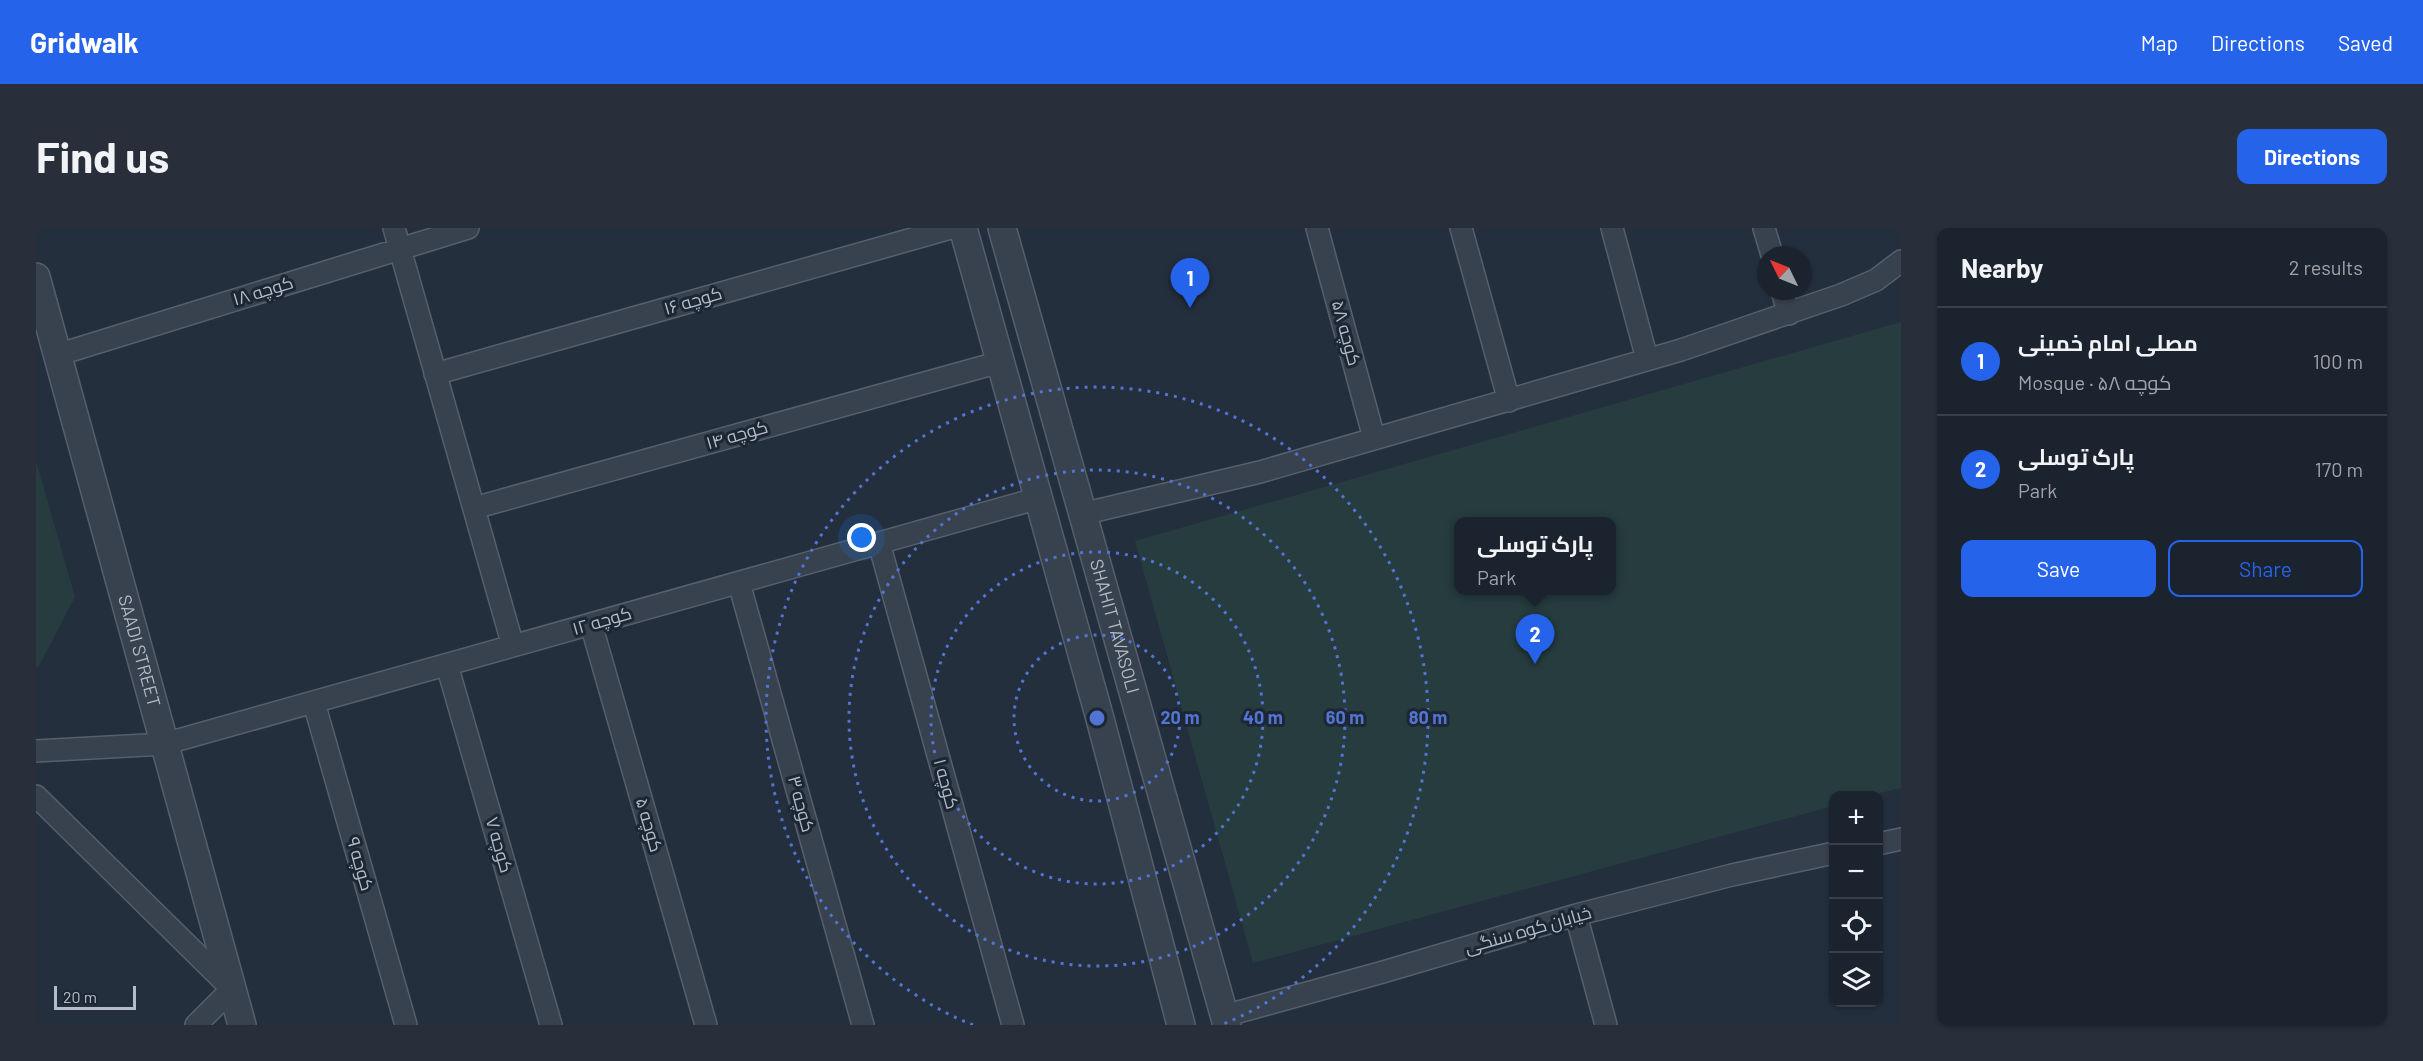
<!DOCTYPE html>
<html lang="en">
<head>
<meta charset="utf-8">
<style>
	body { margin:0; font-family:Barlow,Cairo,sans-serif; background:#282f3a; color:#f1f3f6 }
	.controls { position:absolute; right:18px; bottom:18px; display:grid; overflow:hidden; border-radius:12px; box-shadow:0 2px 4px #0004 }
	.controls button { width:54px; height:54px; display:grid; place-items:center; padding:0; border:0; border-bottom:2px solid #39404a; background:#1b232e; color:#f1f3f6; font:30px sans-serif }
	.compass { position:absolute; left:1721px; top:18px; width:54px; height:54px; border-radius:50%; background:#1b232e; box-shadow:0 2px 4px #0004; rotate:313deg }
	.scale { position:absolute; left:18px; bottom:15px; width:82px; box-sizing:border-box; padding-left:6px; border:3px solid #b4bcc9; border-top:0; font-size:16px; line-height:21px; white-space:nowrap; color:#b4bcc9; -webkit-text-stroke:4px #1d2633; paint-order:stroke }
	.you { position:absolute; left:826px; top:310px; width:21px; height:21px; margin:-15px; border:4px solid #fff; border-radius:50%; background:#1a73e8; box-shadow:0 0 0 9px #1a73e833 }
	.badge { display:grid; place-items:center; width:39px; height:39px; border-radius:50%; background:#2563eb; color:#fff; font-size:20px; font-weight:700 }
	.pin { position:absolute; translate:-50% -50px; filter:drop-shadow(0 2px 3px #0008) }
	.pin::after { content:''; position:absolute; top:32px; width:21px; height:18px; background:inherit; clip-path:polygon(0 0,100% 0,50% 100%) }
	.popup { position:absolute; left:1418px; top:289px; width:162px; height:78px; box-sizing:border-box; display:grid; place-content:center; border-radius:12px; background:#1b232e; filter:drop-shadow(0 2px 4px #0005); font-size:20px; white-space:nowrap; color:#a0a4aa }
	.popup b { font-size:22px; color:#f1f3f6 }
	.popup::after { content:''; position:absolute; left:50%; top:100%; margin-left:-12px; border:12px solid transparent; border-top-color:#1b232e }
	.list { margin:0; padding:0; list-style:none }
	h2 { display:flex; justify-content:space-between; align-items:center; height:78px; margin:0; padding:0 24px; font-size:26px }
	h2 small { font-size:20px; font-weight:400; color:#a0a4aa }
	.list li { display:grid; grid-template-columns:39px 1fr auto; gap:18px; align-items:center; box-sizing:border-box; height:108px; padding:0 24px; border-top:2px solid #39404a }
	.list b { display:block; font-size:22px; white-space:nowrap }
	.list p { margin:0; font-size:20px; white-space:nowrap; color:#a0a4aa }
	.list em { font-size:20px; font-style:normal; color:#a0a4aa }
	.actions { display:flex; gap:12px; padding:18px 24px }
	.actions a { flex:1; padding:14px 0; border:2px solid #2563eb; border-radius:12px; text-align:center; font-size:21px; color:#2563eb }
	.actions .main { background:#2563eb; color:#fff }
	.icon { flex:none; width:33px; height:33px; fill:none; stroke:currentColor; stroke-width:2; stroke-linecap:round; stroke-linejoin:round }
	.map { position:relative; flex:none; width:1865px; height:797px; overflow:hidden; border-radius:12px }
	header { display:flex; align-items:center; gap:36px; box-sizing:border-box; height:84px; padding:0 30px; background:#2563eb; color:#fff }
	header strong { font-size:28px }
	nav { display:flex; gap:33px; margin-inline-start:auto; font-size:21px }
	.intro { display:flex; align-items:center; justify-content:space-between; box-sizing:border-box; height:144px; padding:0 36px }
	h1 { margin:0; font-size:42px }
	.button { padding:15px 27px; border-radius:12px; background:#2563eb; color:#fff; font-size:21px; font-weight:700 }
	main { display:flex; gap:36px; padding:0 36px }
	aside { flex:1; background:#1b232e; border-radius:12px; box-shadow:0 2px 4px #0004 }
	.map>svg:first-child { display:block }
</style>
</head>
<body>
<header>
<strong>Gridwalk</strong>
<nav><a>Map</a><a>Directions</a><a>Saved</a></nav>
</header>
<div class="intro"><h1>Find us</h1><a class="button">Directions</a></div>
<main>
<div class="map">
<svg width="1865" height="797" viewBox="0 0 1865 797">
	<rect width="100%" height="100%" fill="#242f3e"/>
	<path fill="#263c3f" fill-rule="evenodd" d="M1865,94v466l-29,7 -38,1 -1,10 -580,157 -118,-422zM1422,294h154v68h-154z
		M0,233l39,136 -36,69 -3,1z"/>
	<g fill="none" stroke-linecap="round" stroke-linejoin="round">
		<defs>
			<path id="minor" d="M358,0l119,418
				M1281,0l57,210
				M1425,0l48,173
				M1576,0l35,131
				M1728,0l8,27
				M1746,63l7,23
				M21,127l411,-127
				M399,146l516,-146
				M438,280l526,-146
				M1046,286l178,-42 421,-122 160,-55 35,-15 25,-19
				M843,315l134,482
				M703,355l124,442
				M555,396l115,401
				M411,437l104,360
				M278,475l92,322
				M0,523l128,-7 875,-246
				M0,568l196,193 -36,36
				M1842,616l23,-5
				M1540,687l30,110
				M1188,788l159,-44 193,-57 156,-40 102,-22"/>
			<g id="tertiary">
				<path d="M927,0l136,487 82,310"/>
				<path id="s1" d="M966,0l225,797"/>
				<path id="s2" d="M0,49l206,748"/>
			</g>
		</defs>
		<use href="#minor" stroke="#565f6c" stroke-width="24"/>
		<use href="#tertiary" stroke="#565f6c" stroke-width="30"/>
		<use href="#minor" stroke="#38414e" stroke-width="21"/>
		<use href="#tertiary" stroke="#38414e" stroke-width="27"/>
	</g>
	<g fill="none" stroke="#5274d3" stroke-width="3" stroke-dasharray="3 6">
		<circle cx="1061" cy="490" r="83"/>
		<circle cx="1061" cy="490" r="166"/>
		<circle cx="1061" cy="490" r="248"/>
		<path d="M937 797A331 331 0 1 1 1185 797"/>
	</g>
	<g text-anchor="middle" stroke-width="6" stroke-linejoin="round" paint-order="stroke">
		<g font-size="18" fill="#b4bcc9" stroke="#1d2633">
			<text transform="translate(227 63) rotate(-17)" y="6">کوچه ۱۸</text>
			<text transform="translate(657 73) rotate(-16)" y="6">کوچه ۱۶</text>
			<text transform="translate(1310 105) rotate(75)" y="6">کوچه ۵۸</text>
			<text transform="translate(701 207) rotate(-16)" y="6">کوچه ۱۴</text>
			<text transform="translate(566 393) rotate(-16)" y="6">کوچه ۱۲</text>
			<text dy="6" stroke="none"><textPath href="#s1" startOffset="414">SHAHIT TAVASOLI</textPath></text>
			<text dy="6" stroke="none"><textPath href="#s2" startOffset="388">SAADI STREET</textPath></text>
			<text transform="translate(910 556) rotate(75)" y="6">کوچه ۱</text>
			<text transform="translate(765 576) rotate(75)" y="6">کوچه ۳</text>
			<text transform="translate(613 597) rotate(74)" y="6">کوچه ۵</text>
			<text transform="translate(463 617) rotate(74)" y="6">کوچه ۷</text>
			<text transform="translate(324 636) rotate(74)" y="6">کوچه ۹</text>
			<text transform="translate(1492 702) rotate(-16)" y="6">خیابان کوه سنگی</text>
		</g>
	</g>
	<circle cx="1061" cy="490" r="9" fill="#5274d3" stroke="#1d2633" stroke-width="3"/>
	<g font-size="18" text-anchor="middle" font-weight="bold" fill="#5274d3" stroke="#1d2633" stroke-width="6" stroke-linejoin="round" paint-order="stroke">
		<text x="1144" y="496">20 m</text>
		<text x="1227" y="496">40 m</text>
		<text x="1309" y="496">60 m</text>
		<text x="1392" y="496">80 m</text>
	</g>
</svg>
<div class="controls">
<button>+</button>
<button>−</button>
<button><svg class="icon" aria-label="locate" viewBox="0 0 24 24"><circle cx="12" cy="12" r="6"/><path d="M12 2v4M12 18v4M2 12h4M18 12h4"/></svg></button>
<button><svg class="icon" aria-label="layers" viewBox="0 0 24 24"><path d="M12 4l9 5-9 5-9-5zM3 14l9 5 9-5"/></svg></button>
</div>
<svg class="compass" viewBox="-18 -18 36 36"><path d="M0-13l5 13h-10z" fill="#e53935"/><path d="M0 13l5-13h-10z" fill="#a0a4aa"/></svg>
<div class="scale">20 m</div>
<div class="you"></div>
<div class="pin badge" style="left:1154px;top:80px">1</div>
<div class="pin badge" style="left:1499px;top:436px">2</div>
<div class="popup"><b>پارک توسلی</b>Park</div>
</div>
<aside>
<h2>Nearby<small>2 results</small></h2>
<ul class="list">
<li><span class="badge">1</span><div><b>مصلی امام خمینی</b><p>Mosque · کوچه ۵۸</p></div><em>100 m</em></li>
<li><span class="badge">2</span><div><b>پارک توسلی</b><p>Park</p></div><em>170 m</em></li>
</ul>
<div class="actions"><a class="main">Save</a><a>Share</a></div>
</aside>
</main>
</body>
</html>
